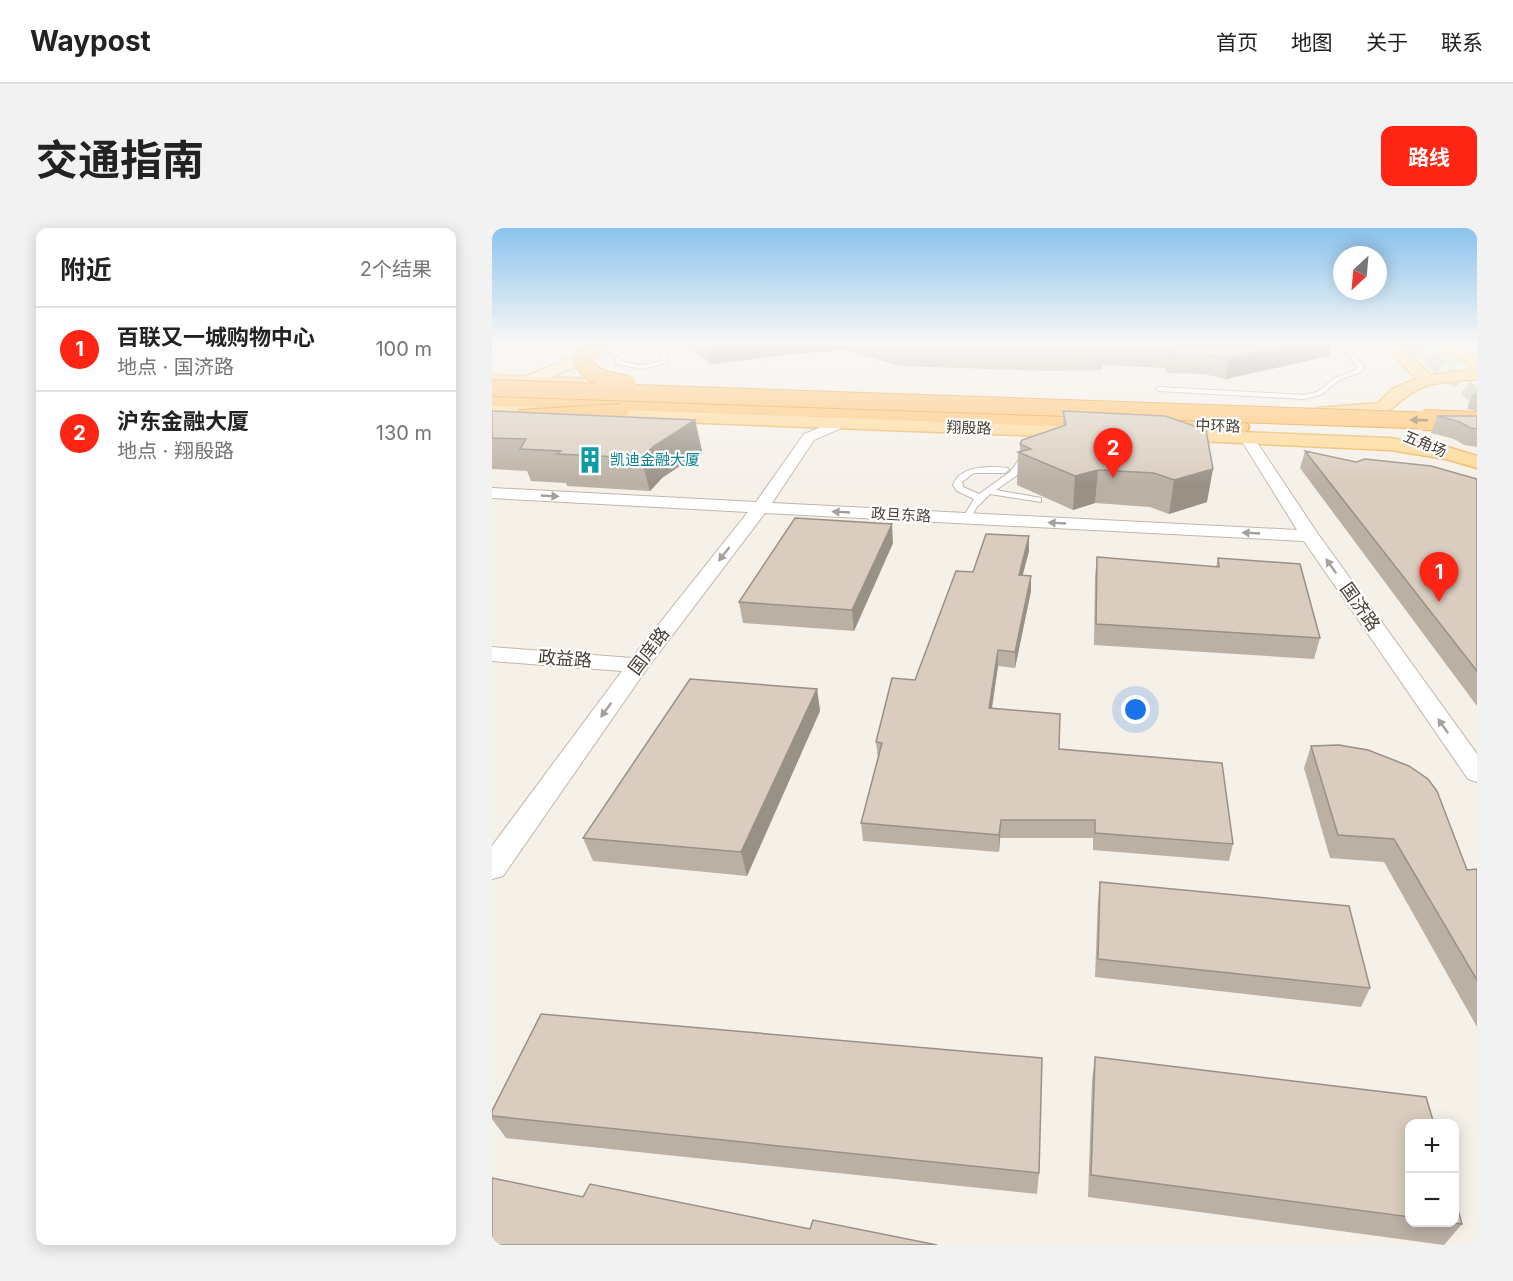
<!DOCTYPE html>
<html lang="zh">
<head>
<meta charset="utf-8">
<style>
	body { margin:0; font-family:Inter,"Noto Sans SC",sans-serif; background:#f2f2f2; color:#222 }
	.controls { position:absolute; right:18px; bottom:18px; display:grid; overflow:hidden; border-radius:12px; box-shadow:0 3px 15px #0003 }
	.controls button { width:54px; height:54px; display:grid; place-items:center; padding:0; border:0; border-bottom:2px solid #e0e0e0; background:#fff; color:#222; font:30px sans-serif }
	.compass { position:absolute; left:841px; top:18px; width:54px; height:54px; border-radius:50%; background:#fff; box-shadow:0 3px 15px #0003; rotate:206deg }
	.you { position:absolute; left:644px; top:482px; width:21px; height:21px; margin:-15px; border:4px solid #fff; border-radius:50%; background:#1a73e8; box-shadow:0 0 0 9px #1a73e833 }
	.badge { display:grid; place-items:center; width:39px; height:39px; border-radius:50%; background:#ff2514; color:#fff; font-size:20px; font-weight:700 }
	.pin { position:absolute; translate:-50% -50px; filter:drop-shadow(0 2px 3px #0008) }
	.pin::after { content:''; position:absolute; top:32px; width:21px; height:18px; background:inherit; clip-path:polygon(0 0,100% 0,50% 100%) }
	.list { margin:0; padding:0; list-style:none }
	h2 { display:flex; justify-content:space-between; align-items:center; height:78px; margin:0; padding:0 24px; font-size:26px }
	h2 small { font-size:20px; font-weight:400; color:#767676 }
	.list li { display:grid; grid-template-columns:39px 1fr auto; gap:18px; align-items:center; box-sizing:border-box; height:84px; padding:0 24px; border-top:2px solid #e0e0e0 }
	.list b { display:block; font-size:22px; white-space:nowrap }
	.list p { margin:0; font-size:20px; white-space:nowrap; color:#767676 }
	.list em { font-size:20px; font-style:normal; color:#767676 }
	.map { position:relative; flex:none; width:985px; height:1017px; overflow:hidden; border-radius:12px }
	header { display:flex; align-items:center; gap:36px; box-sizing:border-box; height:84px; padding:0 30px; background:#fff; border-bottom:2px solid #e0e0e0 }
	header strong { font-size:28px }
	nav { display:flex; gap:33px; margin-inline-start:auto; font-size:21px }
	.intro { display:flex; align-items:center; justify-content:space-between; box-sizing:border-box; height:144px; padding:0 36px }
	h1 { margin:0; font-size:42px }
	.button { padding:15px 27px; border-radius:12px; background:#ff2514; color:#fff; font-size:21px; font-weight:700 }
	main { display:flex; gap:36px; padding:0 36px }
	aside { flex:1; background:#fff; border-radius:12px; box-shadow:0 3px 15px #0003 }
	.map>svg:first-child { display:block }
</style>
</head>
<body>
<header>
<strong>Waypost</strong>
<nav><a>首页</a><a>地图</a><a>关于</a><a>联系</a></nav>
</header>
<div class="intro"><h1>交通指南</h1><a class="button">路线</a></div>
<main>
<aside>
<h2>附近<small>2个结果</small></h2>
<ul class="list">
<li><span class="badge">1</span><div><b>百联又一城购物中心</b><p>地点 · 国济路</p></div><em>100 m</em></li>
<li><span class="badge">2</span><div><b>沪东金融大厦</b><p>地点 · 翔殷路</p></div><em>130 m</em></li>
</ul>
</aside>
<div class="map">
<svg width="985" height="1017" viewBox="0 0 985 1017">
	<rect width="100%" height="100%" fill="#f5f0e8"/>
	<path fill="#d5ecad" d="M910,114h37l27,23h-39z"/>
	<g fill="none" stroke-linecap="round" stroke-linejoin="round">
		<path stroke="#d3cdc4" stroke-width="16" stroke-dasharray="16 8" stroke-linecap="butt" d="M918,114l67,55"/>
		<defs>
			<path id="lane" d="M148,114l18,4 9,7v10l-25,6 -26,-5 -1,-6zM151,117l11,3 8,7v6l-20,4 -21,-3 -1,-2z
				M845,114h6l21,25 -3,5 -22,8 -18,15 -17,4 -145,-8 -3,-2 3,-2 145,8 13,-3 18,-14 21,-8 2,-3z
				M976,114h7l2,6z
				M531,226l7,2 -14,20 -20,14 45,8v4l-51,-8 -14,14 -6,13h-6l-2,-2 12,-20 -17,-8 -4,-6c7,-20 38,-19 55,-17l1,2 -4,3h-31l-12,9 1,5 16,7 31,-22z"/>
			<path id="street" d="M347,192l7,4 -2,3 -30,13 -42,63 525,27 -57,-92 7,-4 5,1 66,99 159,220v28l-9,-3 -164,-238 -539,-28 -119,157 -143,206 -11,3v-33l130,-175 -130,-10v-14l140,11 116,-146 -256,-14v-10l264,14 48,-68z"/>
			<path id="secondary" d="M118,114h19l-2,3 -127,54 -8,1v-10z"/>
			<path id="primary" d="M889,114h15l35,33 46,-6v10c-16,2 -36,2 -51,7 -16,6 -23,14 -35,23 -13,9 -59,11 -74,7l-3,-4 3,-4 61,-5 14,-14 24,-10z
				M948,114h16l21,15v12l-5,-2z
				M0,147l99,4 8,5 -8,5 -99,-4z
				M0,177l604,21 7,2 2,4 -2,4 -7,2 -604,-23z
				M670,201l228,9 28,5 7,-3 52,16v12l-31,-9 -56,-9 -235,-11 -2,-4 2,-4z"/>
			<path id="highway" d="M0,167l748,26 7,2 2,4 -2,4 -7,2 -748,-28z"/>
		</defs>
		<use href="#lane" stroke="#c1b7a9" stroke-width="2"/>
		<use href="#street" stroke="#c1b7a9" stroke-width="2"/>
		<use href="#secondary" stroke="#d8c194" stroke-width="3"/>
		<use href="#primary" stroke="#edb65e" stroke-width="3"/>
		<use href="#highway" stroke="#e9952d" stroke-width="3"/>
		<use href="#lane" fill="#fff" fill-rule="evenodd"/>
		<use href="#street" fill="#fff" fill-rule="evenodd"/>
		<use href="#secondary" fill="#ffedc7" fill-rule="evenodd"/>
		<use href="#primary" fill="#ffd996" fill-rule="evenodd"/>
		<use href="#highway" fill="#ffc168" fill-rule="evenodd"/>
		<defs>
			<path id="highway-bridge-far1" d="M112,114l-14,8 -8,11c9,17 29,20 46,23
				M0,160l974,34
				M27,190l101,-6"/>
			<path id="highway-bridge" d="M931,192l54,2"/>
		</defs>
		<use href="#highway-bridge-far1" stroke="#e9952d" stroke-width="18" stroke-linecap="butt"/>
		<use href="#highway-bridge" stroke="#e9952d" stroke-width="22" stroke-linecap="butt"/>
		<use href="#highway-bridge-far1" stroke="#ffc168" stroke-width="16"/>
		<use href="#highway-bridge" stroke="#ffc168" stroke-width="20"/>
	</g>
	<path fill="#bbb0a4" d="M194,114h646l-3,14 -103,23 -22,-5 -38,-1 -1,-5 -62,-3 -1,5 -53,1 -149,-5 -55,-16 -52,4 -82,10 -24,-17z
		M980,166h5v17l-10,-2z
		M0,183l203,9 7,31 -40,27 -12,13 -83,-5 -1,-3 -35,-2 -4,-10 -35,-2z
		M571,183l102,5 42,86 -38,12 -19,-7 -55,-4 -22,7 -56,-25 1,-33h2v-8l43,-18z
		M945,188h40v31l-13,-2 -10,-6 -23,-6z
		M813,223l51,11 121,17v227l-177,-238z
		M401,315l-39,88 -111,-8 -4,-21z
		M537,323l-7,24 9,16 -16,77 -17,-2 -6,43 67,40 174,95 -4,17 -136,-11v-12h-93l-1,14 -136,-11 -2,-18 17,-64 -2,-17 39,-62 58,-108z
		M605,329l119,10 2,-9 102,80 -6,21 -220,-14 1,-69z
		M325,461l3,22 -73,165 -154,-15 -10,-23z
		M819,518l156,124 10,-1v158l-93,-165 -54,-4 -26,-90z
		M608,654l270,106 -9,19 -266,-30 3,-77z
		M603,829l315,67v98h45l7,2 -18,21 -356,-48 4,-117z
		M0,883l547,62 -2,21 -531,-56 -14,-19z"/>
	<path fill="#999086" d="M239,114h113l1,8 -52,4 -82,10 -3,-19z
		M815,114h25l-3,14 -103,23 3,-21z
		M203,192l7,31 -40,27 -12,13 -9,-33 13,-12z
		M721,241l-6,33 -38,12 5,-34z
		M606,242l-3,33 -22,7 2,-34z
		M400,296l1,19 -39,88 -2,-21z
		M537,308v15l-10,39v-15z
		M539,348v15l-16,77v-16z
		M506,422v16l-9,59v-17z
		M325,461l3,22 -73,165 -6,-24z
		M509,592l-1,18 -1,14v-17z"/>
	<path fill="#dacdbf" stroke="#999086" stroke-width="1.5" d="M212,114h27l-23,3z
		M391,114h424l-78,16 -22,-4 -38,-1 -1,-5 -64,-2v4l-54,1 -151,-5z
		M0,183h1l202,9 -41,26 -13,12 -84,-4 4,-3 -41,-2 6,-10 -34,-1z
		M571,183l102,5 41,14 7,39 -39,11 -20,-7 -56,-3 -23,6 -57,-24 13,-3 -11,-5 2,-4 44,-15z
		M945,188h40v13l-7,-1 -10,-6z
		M813,223l51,11 9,-3 66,7 46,13v192z
		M303,290l97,6 -40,86 -113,-8z
		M494,306l43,2 -10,39 12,1 -16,76 -17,-2 -9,58 71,6 -1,35 163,14 11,81 -138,-11v-13h-94l-2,15 -138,-12 21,-80 -6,-1 16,-64 23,2 41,-109 17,1z
		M605,329l122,10 -1,-9 82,6 20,74 -224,-14z
		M198,451l127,10 -76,163 -158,-14z
		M847,517l29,5 41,16 19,13 9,12 30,79 10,-1v111l-83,-141 -56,-4 -27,-89z
		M608,654l249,24 21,82 -272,-29z
		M49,786l501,44 -3,115 -547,-57v-5z
		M603,829l331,40 8,27h-24v93l-319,-42z
		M0,950l91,19 7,-13 220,45 3,-9 124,25h-445z
		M963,971l7,25 -14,-2h7z"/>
	<defs><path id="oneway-solid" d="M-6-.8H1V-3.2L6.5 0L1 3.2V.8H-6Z" transform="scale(1.5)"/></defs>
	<use fill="#92744a" href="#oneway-solid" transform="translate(927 192) rotate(-178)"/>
	<g fill="#a4a09a">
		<use href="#oneway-solid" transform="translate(58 268) rotate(3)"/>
		<use href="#oneway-solid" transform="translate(349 284) rotate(-177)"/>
		<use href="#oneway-solid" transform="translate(565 295) rotate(-177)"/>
		<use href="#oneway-solid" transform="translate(759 305) rotate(-177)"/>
		<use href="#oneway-solid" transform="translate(232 326) rotate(128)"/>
		<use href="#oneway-solid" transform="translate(839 338) rotate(-125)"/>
		<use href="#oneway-solid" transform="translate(114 482) rotate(126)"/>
		<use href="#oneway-solid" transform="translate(951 498) rotate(-125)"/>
	</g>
	<linearGradient id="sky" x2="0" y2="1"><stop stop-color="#8bc3ee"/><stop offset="0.45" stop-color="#faf8f5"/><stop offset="1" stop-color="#faf8f5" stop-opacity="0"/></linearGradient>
	<rect width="985" height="256" fill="url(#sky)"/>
	<defs>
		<symbol id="building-bare" viewBox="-9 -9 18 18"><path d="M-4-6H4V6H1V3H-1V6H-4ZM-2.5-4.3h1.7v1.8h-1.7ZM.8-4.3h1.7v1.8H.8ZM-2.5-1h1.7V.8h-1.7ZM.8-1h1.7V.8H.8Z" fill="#0f9aa8" stroke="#fff" stroke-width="2.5" paint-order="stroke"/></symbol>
	</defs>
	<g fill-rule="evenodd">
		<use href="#building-bare" x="79" y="213" width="38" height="38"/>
	</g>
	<g text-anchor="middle" stroke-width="4.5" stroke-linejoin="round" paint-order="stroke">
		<g font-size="15" fill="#494036" stroke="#fff">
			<text transform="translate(726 198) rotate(2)" y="5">中环路</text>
			<text transform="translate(477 200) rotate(2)" y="5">翔殷路</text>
			<text transform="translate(933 216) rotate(22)" y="5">五角场</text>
			<text transform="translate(409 287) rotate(3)" y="5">政旦东路</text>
		</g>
		<g font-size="15" fill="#0d838f" stroke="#fff" text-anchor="start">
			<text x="118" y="237">凯迪金融大厦</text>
		</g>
		<g font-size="18" fill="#494036" stroke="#fff">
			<text transform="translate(868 379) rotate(55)" y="6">国济路</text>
			<text transform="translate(157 423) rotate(-53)" y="6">国庠路</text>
			<text transform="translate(73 431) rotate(4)" y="6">政益路</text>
		</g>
	</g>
</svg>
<div class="controls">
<button>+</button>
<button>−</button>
</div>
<svg class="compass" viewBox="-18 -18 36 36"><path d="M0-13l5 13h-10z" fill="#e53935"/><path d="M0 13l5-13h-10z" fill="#767676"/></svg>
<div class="you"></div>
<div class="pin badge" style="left:947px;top:374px">1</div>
<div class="pin badge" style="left:621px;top:250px">2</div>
</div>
</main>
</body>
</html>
